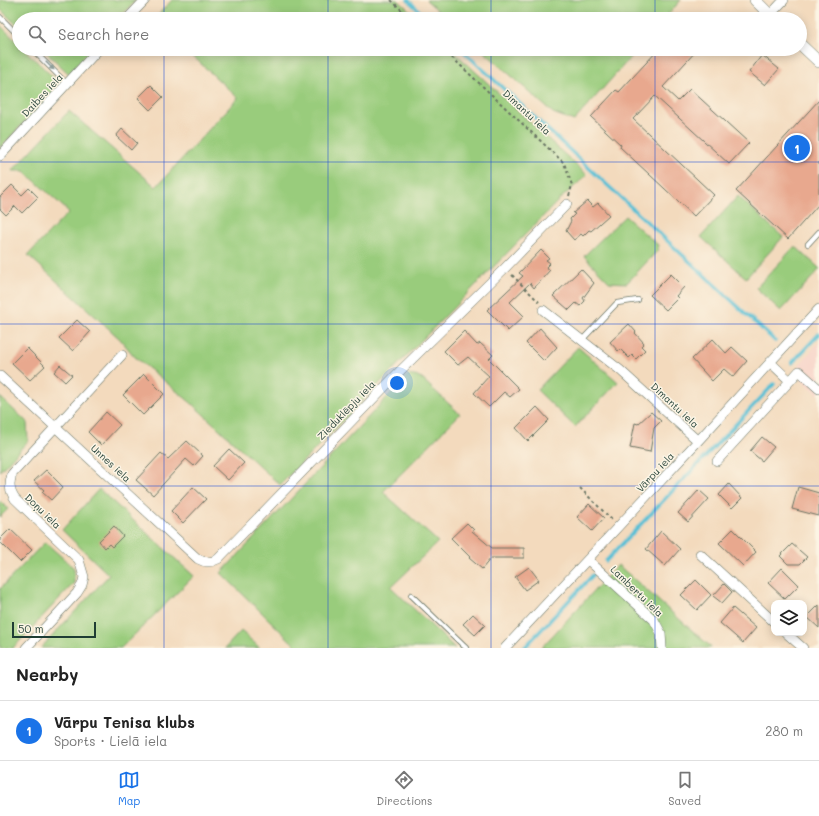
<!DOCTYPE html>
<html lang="en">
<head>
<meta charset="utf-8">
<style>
	body { margin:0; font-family:Mali,sans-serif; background:#f2f2f2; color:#222 }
	.controls { position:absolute; right:12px; bottom:12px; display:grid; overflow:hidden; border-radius:8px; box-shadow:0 2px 10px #0003 }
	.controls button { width:36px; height:36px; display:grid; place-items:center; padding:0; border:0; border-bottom:1px solid #e0e0e0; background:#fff; color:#222; font:20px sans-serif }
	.scale { position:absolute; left:12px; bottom:10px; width:84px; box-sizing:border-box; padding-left:4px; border:2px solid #1f3d34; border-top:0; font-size:11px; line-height:14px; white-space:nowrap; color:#1f3d34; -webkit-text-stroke:3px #fcf5e5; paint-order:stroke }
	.you { position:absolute; left:397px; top:383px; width:14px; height:14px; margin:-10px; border:3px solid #fff; border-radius:50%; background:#1a73e8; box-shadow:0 0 0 6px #1a73e833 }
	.badge { display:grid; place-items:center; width:26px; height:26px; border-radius:50%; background:#1a73e8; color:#fff; font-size:13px; font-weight:700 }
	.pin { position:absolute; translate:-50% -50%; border:2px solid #fff; box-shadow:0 1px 4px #0006 }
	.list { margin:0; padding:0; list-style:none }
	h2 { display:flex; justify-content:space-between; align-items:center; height:52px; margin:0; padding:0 16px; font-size:17px }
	h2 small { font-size:13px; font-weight:400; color:#767676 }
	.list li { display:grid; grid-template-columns:26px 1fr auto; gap:12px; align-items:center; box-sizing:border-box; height:60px; padding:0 16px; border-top:1px solid #e0e0e0 }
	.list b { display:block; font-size:15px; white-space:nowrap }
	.list p { margin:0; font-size:13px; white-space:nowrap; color:#767676 }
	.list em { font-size:13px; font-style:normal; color:#767676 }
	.icon { flex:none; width:22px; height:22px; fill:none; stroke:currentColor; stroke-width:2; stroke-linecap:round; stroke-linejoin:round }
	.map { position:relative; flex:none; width:819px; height:648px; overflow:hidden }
	.search { position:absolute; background:#fff; box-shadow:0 2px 10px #0003; left:12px; right:12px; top:12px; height:44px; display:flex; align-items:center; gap:10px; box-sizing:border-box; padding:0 14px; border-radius:22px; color:#767676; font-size:15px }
	.sheet { height:112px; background:#fff }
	nav { display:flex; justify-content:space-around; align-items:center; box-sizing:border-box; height:56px; border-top:1px solid #e0e0e0; background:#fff; font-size:11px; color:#767676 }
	nav a { display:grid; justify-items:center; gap:2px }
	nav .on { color:#1a73e8 }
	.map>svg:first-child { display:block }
</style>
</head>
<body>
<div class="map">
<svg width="819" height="648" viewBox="0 0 819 648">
	<rect width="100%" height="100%" fill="#fcf5e5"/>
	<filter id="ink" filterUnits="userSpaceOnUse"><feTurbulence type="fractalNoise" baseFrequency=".025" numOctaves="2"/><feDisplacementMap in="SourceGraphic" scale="8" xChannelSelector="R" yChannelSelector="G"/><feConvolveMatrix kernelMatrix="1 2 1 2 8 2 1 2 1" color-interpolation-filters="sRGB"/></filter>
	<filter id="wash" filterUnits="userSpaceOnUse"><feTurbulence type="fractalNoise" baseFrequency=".012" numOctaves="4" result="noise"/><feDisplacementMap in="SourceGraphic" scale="16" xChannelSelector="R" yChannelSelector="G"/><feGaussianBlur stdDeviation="0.9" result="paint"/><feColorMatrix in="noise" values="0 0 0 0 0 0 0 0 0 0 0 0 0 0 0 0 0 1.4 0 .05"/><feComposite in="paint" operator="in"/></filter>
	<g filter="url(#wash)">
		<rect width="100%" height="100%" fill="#f3dabd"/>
		<path fill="#f7d1c6" d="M819,342v53l-24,-21 3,-8z"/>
		<path fill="#99cc7c" stroke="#5c8458" d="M0,0h136l-18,19h-99v8l-19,-18z
			M172,0h226l21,19h-265z
			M426,0h255l-17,19h-216z
			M0,25l19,19v5h5l36,35 -60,64z
			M43,49h48l-22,25z
			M185,49h266l136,126 -27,24 -280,286 -90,-83 -55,-45 -15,-18 -92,-84 41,-43 -45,-41h-12l57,-60 87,76 82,-89z
			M481,49h157l-64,72 -21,-8z
			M738,196l45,41 -37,41 -45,-41z
			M625,216l33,29v5l-31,33 -18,-1 -25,-26z
			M795,246l24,22v2l-38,41 -25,-23z
			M578,347l40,35 -43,45 -38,-37z
			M408,375l12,2 40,37 -77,78 55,50 -47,45 64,61h-157l-77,-75z
			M0,397l27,25 1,19 -28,30z
			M99,489l95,87 -73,72h-80l68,-73 -47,-45z
			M0,501l8,8 -8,8z
			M45,542l29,26v15l-61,65h-13v-59z
			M618,565l94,83h-171z
			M241,631l19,17h-35z"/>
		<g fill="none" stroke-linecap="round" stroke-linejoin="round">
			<path stroke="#58c0d5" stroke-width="3.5" d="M408,0l20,19
				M461,49l314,292
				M792,363l27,-29
				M606,561l168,-177
				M524,648l69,-73"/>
		</g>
		<g id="blocks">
			<path fill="#e8a88e" d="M659,49h39l-35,38 15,14 12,-12 59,54 -20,21 -74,-68 -22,23 81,76 -20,21 -74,-69 1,-2 -30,-28 25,-27 3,2z
				M762,55l17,14 -14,16 -16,-13z
				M151,85l12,12 -13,13 -12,-12z
				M819,100v104l-31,35 -52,-48z
				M122,129l15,14 -6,7 -15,-14z
				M12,185l10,10 7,-7 9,9 -16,16 -7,-7 -9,9 -6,-6v-12z
				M587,201l6,6 5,-4 11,12 -18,16 -2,-1 -6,6 -2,-2 -7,6 -8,-9 5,-10 -1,-2 5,-5 -2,-1z
				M541,250l8,8 -3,2 4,3 -4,4 4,3 -16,18 -4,-5 -20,19 14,14 -16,15 -21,-21 36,-34 -4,-3z
				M581,269l13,14 -11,15 2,3 -5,5 -4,-3 -7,7 -16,-14z
				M671,274l13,13 -8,9 2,2 -12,12 -16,-15z
				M77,320l13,12 -17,19 -14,-13z
				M629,324l7,8 -1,1 9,10 -3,3 4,4 -9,9 -4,-4 -3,3 -9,-9 -2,2 -8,-9z
				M540,328l17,19 -13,14 -18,-18z
				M464,331l13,14 3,-2 13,12 -4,4 30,30 -9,8 -6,-5 -15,15 -15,-14 15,-17 -21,-19 -10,8 -14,-14z
				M713,339l13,14 6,-6 15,14 -14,16 -9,-8 -12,12 -20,-22z
				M27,348l18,18 -15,14 -18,-17z
				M60,365l12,10 -7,7 -11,-10z
				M144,374l20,20 -21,21 -20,-20z
				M537,407l12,13 -21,21 -12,-13z
				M106,412l14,13 -19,20 -13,-13z
				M651,412l10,9 -7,7 -4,24 -20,-4 5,-25 3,1z
				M762,437l12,10 -12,14 -12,-10z
				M187,441l16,15 -9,10 -8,-7 -33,36 -17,-15 25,-27 7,6z
				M229,449l15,14 -16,17 -15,-14z
				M46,470l17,17 -12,13 -9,-8 2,-2 -10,-9z
				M729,484l13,14 -10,10 -13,-13z
				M193,487l13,12 -23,24 -12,-12z
				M798,487l21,6v23l-27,-7z
				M699,490l10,9 -21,23 -10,-9z
				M589,504l15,14 -12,13 -15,-14z
				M467,523l7,7 -2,1 20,17h32v10h-33l-9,11 -13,-11 1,-1 -19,-19z
				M114,526l9,10 -11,11 -3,-3 -4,4 -6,-7z
				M10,529l22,21 -12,12 -20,-20v-3z
				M733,529l23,23 -13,14 -24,-23z
				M661,531l19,18 -15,17 -19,-17z
				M792,544l15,13 -7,7h-12l-8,-8z
				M529,567l10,13 -14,10 -10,-13z
				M782,568l17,17 -14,14 -17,-16z
				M696,580l15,15 -14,15 -16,-15z
				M724,584l8,8 -10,11 -9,-7z
				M819,605v23l-12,-11z
				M733,608l23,20 -13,15 -23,-20z
				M473,614l12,11 -10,10 -12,-11z"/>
		</g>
	</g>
	<g filter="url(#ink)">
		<use href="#blocks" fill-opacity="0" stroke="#697464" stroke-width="1"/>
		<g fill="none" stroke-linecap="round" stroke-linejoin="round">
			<defs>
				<path id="service" d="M0,17l19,19
					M32,49l35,35
					M808,244l11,-12
					M582,340l35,-37 21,-3
					M411,595l55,53"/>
				<path id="minor" d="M770,15l14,-15
					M127,19l18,-19
					M0,156l99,-107
					M543,310l77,60 78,71
					M770,362l20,19 9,-10 20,18
					M0,376l198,183c7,4 13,4 20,0l183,-189 104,-102 62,-64
					M717,461l73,-80
					M700,554l74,68
					M588,560l66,60 7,13 1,15
					M786,633l17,15
					M26,648l51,-55 5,-8 2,-8 -5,-17 -64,-61c-6,-9 -6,-15 -3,-25l110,-119
					M505,648l193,-207 121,-132"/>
				<path id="tertiary" d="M755,0l19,19
					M800,44l19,18"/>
			</defs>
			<use href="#service" stroke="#697464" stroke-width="6"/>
			<use href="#minor" stroke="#697464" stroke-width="10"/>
			<use href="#tertiary" stroke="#697464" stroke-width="12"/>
			<path stroke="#697464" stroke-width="2" stroke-dasharray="3 3" stroke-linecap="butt" d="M391,0l20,19
				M443,49l121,114 8,22 -3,11
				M512,275l27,27
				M580,488l32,32"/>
			<use href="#service" stroke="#fff" stroke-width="4.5"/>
			<use href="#minor" stroke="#fff" stroke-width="9"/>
			<use href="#tertiary" stroke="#fff" stroke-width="11"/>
		</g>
		<defs><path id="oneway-solid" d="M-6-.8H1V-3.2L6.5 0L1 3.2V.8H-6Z"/></defs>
		<use fill="#8f9e9a" href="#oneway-solid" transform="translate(50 66) rotate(45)"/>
	</g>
	<path fill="none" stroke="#1d4ed8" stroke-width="1" stroke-opacity="0.55" d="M164,0v19M328,0v19M491,0v19M655,0v19M164,49v599M328,49v599M491,49v599M655,49v599M0,162h819M0,324h819M0,486h819"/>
	<g text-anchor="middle" stroke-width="3" stroke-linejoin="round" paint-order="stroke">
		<g font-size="10" fill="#1f3d34" stroke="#fcf5e5">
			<text transform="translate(42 95) rotate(-47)" y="4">Daibes iela</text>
			<text transform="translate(527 112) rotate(43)" y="4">Dimantu iela</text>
			<text transform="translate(675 405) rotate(43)" y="4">Dimantu iela</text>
			<text transform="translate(346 410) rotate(-46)" y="4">Zieduklēpju iela</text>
			<text transform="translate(111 463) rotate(43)" y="4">Unnes iela</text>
			<text transform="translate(655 472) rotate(-47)" y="4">Vārpu iela</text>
			<text transform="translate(43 511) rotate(44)" y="4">Doņu iela</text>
			<text transform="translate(637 591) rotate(44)" y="4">Lambertu iela</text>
		</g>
	</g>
</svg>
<div class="controls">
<button><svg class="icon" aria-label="layers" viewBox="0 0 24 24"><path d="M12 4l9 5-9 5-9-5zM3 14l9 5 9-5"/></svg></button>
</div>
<div class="scale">50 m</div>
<div class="you"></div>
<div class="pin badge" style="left:797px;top:148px">1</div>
<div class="search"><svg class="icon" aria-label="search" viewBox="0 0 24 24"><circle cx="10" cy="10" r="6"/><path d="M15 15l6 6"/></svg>Search here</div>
</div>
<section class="sheet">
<h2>Nearby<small></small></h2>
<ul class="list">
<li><span class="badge">1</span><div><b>Vārpu Tenisa klubs</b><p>Sports · Lielā iela</p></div><em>280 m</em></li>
</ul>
</section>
<nav>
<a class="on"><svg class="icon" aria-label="map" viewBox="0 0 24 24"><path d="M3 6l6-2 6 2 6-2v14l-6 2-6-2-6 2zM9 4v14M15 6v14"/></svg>Map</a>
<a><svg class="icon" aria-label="directions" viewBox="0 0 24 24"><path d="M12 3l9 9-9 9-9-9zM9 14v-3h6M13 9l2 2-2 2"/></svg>Directions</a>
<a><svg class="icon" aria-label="saved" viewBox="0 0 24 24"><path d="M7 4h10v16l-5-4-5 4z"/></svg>Saved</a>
</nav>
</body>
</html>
